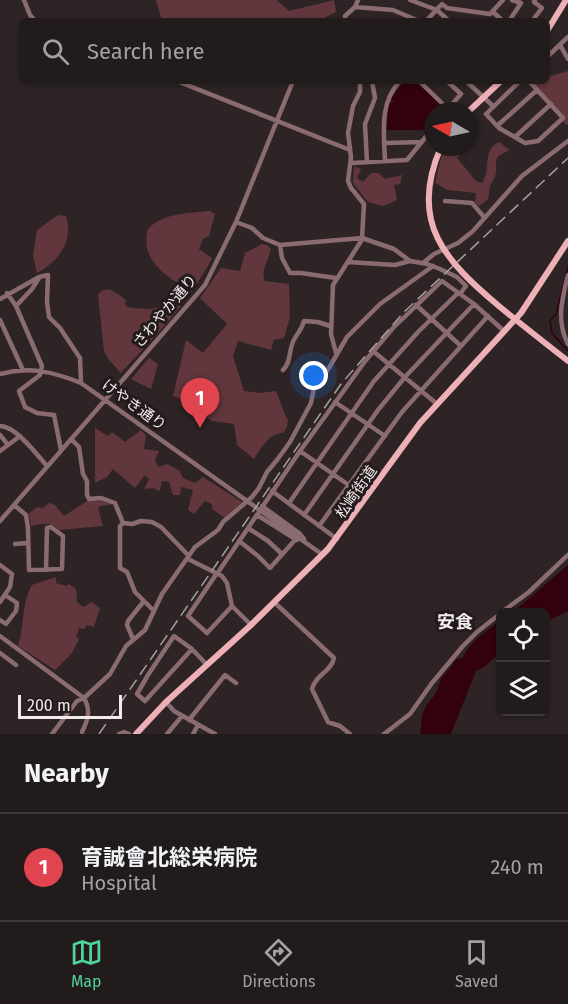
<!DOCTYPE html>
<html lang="en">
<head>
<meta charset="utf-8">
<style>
	body { margin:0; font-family:"Fira Sans","Noto Sans JP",sans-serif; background:#2e2829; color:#f1f3f6 }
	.controls { position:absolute; right:18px; bottom:18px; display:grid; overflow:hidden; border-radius:9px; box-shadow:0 2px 4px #0004 }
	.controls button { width:54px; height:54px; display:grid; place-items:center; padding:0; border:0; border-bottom:2px solid #3f393b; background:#221b1c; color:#f1f3f6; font:30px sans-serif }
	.compass { position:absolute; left:424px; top:102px; width:54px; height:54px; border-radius:50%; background:#221b1c; box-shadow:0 2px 4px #0004; rotate:279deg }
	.scale { position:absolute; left:18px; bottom:15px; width:104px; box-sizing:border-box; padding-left:6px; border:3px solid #f1ebeb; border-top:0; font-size:16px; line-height:21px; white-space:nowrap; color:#f1ebeb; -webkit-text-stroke:4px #241b1c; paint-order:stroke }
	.you { position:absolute; left:314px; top:376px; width:21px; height:21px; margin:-15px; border:4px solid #fff; border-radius:50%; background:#1a73e8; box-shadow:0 0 0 9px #1a73e833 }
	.badge { display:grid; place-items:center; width:39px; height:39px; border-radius:50%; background:#50d398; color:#fff; font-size:20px; font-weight:700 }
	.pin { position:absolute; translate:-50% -50px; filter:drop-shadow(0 2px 3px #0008) }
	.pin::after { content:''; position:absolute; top:32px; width:21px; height:18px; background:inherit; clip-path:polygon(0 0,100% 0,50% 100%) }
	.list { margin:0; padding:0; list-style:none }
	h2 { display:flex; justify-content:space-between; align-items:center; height:78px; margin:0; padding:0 24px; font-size:26px }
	h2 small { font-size:20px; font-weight:400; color:#a2a1a3 }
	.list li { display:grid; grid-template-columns:39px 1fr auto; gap:18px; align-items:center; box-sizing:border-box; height:108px; padding:0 24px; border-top:2px solid #3f393b }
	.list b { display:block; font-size:22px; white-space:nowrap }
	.list p { margin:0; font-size:20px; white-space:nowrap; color:#a2a1a3 }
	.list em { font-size:20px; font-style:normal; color:#a2a1a3 }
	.icon { flex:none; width:33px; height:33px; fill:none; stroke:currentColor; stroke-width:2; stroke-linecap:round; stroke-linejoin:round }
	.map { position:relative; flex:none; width:568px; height:734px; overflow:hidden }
	.search { position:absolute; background:#221b1c; box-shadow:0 2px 4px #0004; left:18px; right:18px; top:18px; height:66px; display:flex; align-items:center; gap:15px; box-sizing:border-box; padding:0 21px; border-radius:9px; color:#a2a1a3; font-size:22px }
	.sheet { height:186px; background:#221b1c }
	nav { display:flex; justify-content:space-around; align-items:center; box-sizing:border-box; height:84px; border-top:2px solid #3f393b; background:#221b1c; font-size:16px; color:#a2a1a3 }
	nav a { display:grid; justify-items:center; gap:3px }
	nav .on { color:#50d398 }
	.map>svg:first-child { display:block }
</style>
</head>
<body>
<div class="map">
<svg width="568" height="734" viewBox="0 0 568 734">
	<rect width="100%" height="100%" fill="#2e2425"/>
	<path fill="#61363c" d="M156,0h121l12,11 45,-11 2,12 -18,9h-156z
		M568,71v53l-1,1 -5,-4 3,-3 -30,-33 4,-4h8v-4z
		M499,142l11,8c-4,2 -10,4 -13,8 -2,4 0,10 -1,15 -1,5 -4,9 -6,13 -3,13 2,12 -11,20l-4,-4 1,-9 -28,-3 -13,-7 6,-25 6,-11h18l-8,11 19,23 6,2c10,-13 -1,-33 17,-41z
		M354,166l7,3 -4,9 6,4 8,-9h7l7,6 17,-4 -2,9 -6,1 3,15 -14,6 -15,-4 -15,-19z
		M210,211l5,3 -6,22 -6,3 -4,10 13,9c-22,44 -58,79 -91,115l-12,-13 -5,-9 -6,-57c10,-10 18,-1 28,6l-1,4 2,3c32,4 33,4 55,-21 -21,-13 -42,-30 -34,-57 14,-16 42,-16 62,-18z
		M58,215l8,1c8,25 -7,45 -29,57l-4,-17 4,-26z
		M262,244l5,1 4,4c-2,11 -11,21 -6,32l24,3 1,33 -6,21 -10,2 -3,10 -33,-9 -5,15 11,35 16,2 16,-2c5,10 6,20 12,29l-1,7 -4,6c-15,1 -22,15 -29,26l-17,-14 -3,-21 -22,-3 -15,-9 -5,-9 -19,-7 13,-56 17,13 24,-29 -27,-26 21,-30 19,3 5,-18z
		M149,358l9,6 -7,25 -20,-10z
		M95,428l13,8 4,-4 13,10 16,-12 5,5 -2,14 15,2 -4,9 3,7 9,-3 13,7 3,7 12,5 8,-6 39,25 -17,16 -13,-9v-5l-7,-3 -11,13 -6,-4 5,-20 -12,-3 -1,8h-7l-4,-13 -7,-1 -2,9 -2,1 -4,-3 -10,1 5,-10 -4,-4 -10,13 -22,-19 -6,8 -12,6z
		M87,501h15l11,3 -15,3 5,19 -44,4c-8,-9 -18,-6 -28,-4l-2,-13 8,-6 6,1 6,-5 6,2 9,11z
		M56,577v6l10,3 3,-2 7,5 1,13 6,5 9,-5 8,6 -6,19 -7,-2 -3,4 -5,-1 -3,9 3,2 -7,14 -17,17 -37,-24c7,-21 3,-43 14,-61z"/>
	<path fill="#33000d" d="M404,81h12l28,27 -2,3h-9v12l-6,7h-40l1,-24 1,-4 5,1v-1l-4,-2z
		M568,565v46l-22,11v-10h-33z
		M500,621v33c-9,5 -13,14 -24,17l-25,63h-31l2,-18 4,-10 10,-13 5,-14 16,-20 6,-1c5,-16 24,-27 37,-37z"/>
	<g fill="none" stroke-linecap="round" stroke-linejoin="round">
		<path stroke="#33000d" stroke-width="1.5" d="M568,267l-12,47 -6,7 2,12 16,18"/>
		<path stroke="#8a6b6f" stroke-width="4.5" d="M24,0l6,15 5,6
			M410,0l27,10 12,11
			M355,7l38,3 26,11
			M493,12l10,9
			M345,21v-5l10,-9 3,-7
			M363,21h15
			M426,21l16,-17 5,4 43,6 13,-14
			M509,21l12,-18 -9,-3
			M532,21l10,-13 -8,-6 1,-2
			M560,45l8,14
			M547,57l21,-20
			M177,81l173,69
			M360,81v11l-7,14 -5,27 3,24 -3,24 3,7 13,16 -2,34 32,11 16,12 17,3 13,5 17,8 9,9 -6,8
			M419,81l29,28
			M466,81l27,25
			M520,81l-34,33 13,14 26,15 13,-2 25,-23 -34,-37
			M446,111l15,-17 -14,-13
			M497,126l40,-36
			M515,137l36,-33
			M385,143l37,-1
			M385,161c-1,-28 -6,-58 15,-80
			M367,162l-2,-38 10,-26 -3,-17
			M351,163l56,-3 26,-32
			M445,201l27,2 12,14
			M236,222l16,6 11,10 17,7 82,-7
			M280,245l2,13 8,15h11l35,5
			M348,262l47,3 15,-4
			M423,263l11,-9 24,-11 15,-12 49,-55 46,-35
			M568,275c-6,24 -12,46 0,69
			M7,293l9,13 26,60 -2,9 -21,16 6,16 12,6 17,2 7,35
			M0,299l39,-22 9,-2 -1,27 2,15 11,11 20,30 1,25
			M416,305l45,41
			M16,306l16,-17 7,-11
			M0,320l23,50
			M373,351l64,53
			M336,353l-5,-19 2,-49 30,-47
			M283,370c9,-8 5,-22 12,-32 4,-7 6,-7 9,-17l14,1 12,4
			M0,374c29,-8 54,-2 81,9l242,172
			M335,402l50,34
			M0,426c16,0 37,29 47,40
			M0,435l8,10
			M71,439l8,8 4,27 4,7v14l2,4 12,-1 14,5 8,20 9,1 9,-3 11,1 9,5 27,28
			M0,451l20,-15
			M300,451l50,35
			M272,491l65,48
			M289,503l85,-122 45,-50 39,-38
			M14,505l12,10 2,13 1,42 33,-1 1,-33 -12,-9 -4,1 -1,42
			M262,506l37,27 5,6
			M257,515l40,25
			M304,515l74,-105 27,-33 69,-73
			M0,521l205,-236 31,-63 57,-141
			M123,523l-3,3v42l7,4 8,20 19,19
			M319,526l83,-114 86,-96
			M248,528l20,13 14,13
			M239,541l19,15 12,12 25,-28
			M15,544l13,-1
			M188,559l34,17 5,7 5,23 19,19
			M0,565l12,9 -2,13 -10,15
			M217,573l-29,43 19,17 25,-27
			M217,574l83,-123 66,-91 27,-32 49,-47 32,23 30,27
			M274,602l60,56c-2,13 -19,17 -22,31l16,33 12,4 10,8
			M502,612l27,-20 39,-37
			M0,620l6,4 10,-13 1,-8 -12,-8
			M0,636l84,62c7,12 4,22 -2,34
			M133,639l-6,-14 1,-4 16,-20
			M192,649l-47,52 -8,-7 11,-19 26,-39 18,13 15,16
			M0,653l16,12
			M166,702l8,9 41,23
			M189,720l36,-45 11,8
			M52,734l25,-33 7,-3 26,-24 16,-28 19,-16 17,-36 33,-47 23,-17 5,-8 29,-25 7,-9 8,-16 10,-12 13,-18 21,-39 3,-15 15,-20 18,-31 33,-33 53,-38
			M119,734l5,-2 5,2
			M167,734l15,-18
			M193,734l5,-9
			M384,734l26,-20 22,-31 31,-37 14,-14 23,-18"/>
		<path stroke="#eeb0b7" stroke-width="6" d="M547,31l19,-31
			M469,111l32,-30
			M441,147c-33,75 4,114 59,160 22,18 45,36 68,54
			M136,734l30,-32 85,-77 77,-76 92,-126 101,-110 47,-72"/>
		<path stroke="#a7a0a0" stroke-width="1.5" stroke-dasharray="12 6" stroke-linecap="butt" d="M99,734l242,-350 63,-72 164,-154"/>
	</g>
	<g text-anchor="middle" stroke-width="6" stroke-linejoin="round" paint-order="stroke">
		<g font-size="15" fill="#f1ebeb" stroke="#241b1c">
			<text transform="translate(165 311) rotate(-50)" y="5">さわやか通り</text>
			<text transform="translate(134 405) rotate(36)" y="5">けやき通り</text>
			<text transform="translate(356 492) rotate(-55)" y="5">松崎街道</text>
		</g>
		<g font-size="18" font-weight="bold" fill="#f1ebeb" stroke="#241b1c">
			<text x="455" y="628">安食</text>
		</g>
	</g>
</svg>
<div class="controls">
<button><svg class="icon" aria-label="locate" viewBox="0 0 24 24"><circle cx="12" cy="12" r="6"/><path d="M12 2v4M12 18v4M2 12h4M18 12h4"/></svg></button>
<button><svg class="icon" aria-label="layers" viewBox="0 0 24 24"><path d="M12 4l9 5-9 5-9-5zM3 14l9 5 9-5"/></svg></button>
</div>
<svg class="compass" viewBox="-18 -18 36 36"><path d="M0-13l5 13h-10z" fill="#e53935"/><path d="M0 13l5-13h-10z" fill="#a2a1a3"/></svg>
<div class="scale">200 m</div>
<div class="you"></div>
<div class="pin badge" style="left:200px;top:428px;background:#e0444e">1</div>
<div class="search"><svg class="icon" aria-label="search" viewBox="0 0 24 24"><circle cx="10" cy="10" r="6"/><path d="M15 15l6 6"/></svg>Search here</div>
</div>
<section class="sheet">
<h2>Nearby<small></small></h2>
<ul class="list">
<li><span class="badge" style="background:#e0444e">1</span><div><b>育誠會北総栄病院</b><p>Hospital</p></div><em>240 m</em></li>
</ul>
</section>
<nav>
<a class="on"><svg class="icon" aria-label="map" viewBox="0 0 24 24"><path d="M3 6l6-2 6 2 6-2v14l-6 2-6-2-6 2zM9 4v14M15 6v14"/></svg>Map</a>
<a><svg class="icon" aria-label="directions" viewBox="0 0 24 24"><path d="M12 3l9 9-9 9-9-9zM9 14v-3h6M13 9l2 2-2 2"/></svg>Directions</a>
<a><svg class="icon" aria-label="saved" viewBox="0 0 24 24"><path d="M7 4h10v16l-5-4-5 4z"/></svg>Saved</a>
</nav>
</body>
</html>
